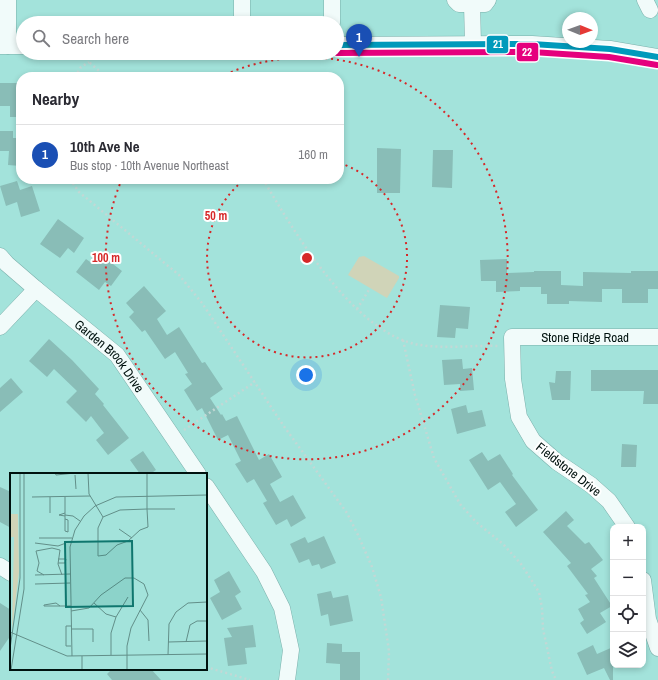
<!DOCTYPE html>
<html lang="en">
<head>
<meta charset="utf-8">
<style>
	body { margin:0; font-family:"Archivo Narrow",sans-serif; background:#f2f2f3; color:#2b2b33 }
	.controls { position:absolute; right:12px; bottom:12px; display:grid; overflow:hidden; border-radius:8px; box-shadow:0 2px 6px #0003 }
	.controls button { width:36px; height:36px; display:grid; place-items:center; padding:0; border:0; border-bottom:1px solid #e1e1e2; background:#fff; color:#2b2b33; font:20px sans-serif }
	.compass { position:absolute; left:562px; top:12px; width:36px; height:36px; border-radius:50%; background:#fff; box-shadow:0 2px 6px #0003; rotate:91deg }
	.you { position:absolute; left:306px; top:375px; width:14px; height:14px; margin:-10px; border:3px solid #fff; border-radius:50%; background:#1a73e8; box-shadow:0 0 0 6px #1a73e833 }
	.badge { display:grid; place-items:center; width:26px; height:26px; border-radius:50%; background:#395b56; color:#fff; font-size:13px; font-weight:700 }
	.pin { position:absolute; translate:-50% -33px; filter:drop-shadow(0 1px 2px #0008) }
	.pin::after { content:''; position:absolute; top:21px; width:14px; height:12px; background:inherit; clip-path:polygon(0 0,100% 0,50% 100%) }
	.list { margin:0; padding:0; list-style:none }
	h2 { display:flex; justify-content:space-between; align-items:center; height:52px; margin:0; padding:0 16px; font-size:17px }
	h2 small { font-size:13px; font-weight:400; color:#7c7c81 }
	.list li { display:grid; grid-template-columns:26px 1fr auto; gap:12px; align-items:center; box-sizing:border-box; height:60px; padding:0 16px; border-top:1px solid #e1e1e2 }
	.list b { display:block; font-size:15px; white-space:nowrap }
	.list p { margin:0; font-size:13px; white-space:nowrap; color:#7c7c81 }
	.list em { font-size:13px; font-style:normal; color:#7c7c81 }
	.icon { flex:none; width:22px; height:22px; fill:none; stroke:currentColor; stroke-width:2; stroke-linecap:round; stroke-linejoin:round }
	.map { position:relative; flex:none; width:658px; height:680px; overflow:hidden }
	.search { position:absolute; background:#fff; box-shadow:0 2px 6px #0003; left:16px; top:16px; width:328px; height:44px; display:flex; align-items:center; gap:10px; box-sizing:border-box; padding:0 14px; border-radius:22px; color:#7c7c81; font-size:15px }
	.panel { position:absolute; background:#fff; box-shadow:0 2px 6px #0003; left:16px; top:72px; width:328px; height:112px; border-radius:16px }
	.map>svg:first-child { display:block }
</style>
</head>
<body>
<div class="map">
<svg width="658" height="680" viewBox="0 0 658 680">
	<rect width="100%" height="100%" fill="#a3e3db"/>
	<path fill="#d0d4b8" d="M364,256l35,20v2l-12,20 -39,-23 11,-18z"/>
	<path fill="#89bdb7" d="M0,83h21v34h-11v-11h-10z
		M0,131h13v7h8v28l-13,-1 1,-14h-9z
		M377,148l24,1 -1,44h-23z
		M433,150h20l-1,38 -20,-1z
		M17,181l3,9 12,-4 8,25 -19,6 -4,-15 -11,4 -6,-20z
		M58,219l26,19 -10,15 -6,-5 -8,10 -20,-14z
		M100,254l22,17 -11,15 -6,-4 -6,8 -23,-18 10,-13 7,5z
		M507,259v14l27,-1v-1h27v14l22,1v-14l48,1v-2h27v18h-10v14h-26v-14h-20v13l-33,-1v3h-22v-10h-6v-7h-21v4l-24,1v-11h-15l-1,-21z
		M144,286l22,25 -9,8 10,16 12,-8 23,36 3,-1 18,27 -13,9 11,17 1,-1 4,7 11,-5 22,44 10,-6 13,23 -12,7 10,18 13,-7 13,23 -15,9 -4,-8 -11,6 -13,-22 4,-2 -13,-22 -7,4 -12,-19 6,-3 -13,-26 -10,5 -16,-32 -5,3 -13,-21 8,-6 -7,-10 3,-1 -13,-21 -10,7 -20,-29 -3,2 -13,-15 5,-5 -8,-9z
		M440,305l30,2 -2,22 -12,-1 -1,10 -18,-1z
		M49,339l23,21 27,29 -4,5 9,10 -1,1 26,33 -21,17 -12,-15 8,-7 -13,-17 -5,6 -20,-20 11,-11 -23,-22 -7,8 -18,-16z
		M462,359l1,10 9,-1 2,22 -14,1v-7l-16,1 -2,-25z
		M591,370h67v34h-15l1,-13h-53z
		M556,371h15l-1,29h-18l-3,-18 6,1z
		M11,378l12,14 -23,20v-24z
		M466,405l2,8 14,-3 4,16 -29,8 -6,-25z
		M622,444l15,1 -1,22h-15z
		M143,451l13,19 -6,4h-10l-10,-14z
		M482,452l6,9 12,-7 13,20 -1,1 26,35 -22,17 -11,-15 11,-8 -16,-22 -12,8 -19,-30z
		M0,487l11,5v36l-11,-6z
		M566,511l8,9 -7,6 18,18 4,-2 14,18 -12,9 6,7 -3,2 18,28 -12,7 6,9 -19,12 -7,-11 4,-3 -6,-11 12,-7 -5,-7 3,-1 -21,-28 4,-3 -28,-31z
		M324,536l12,27 -15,6 -2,-5 -7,2 -3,-7 -10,4 -9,-19 15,-7 3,6z
		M229,571l12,21 -6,4 7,13 -20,11 -12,-22 10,-6 -6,-12z
		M331,591l2,7 15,-3 5,26 -23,5 -2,-12 -7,2 -4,-22z
		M0,603l11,7v25l-11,16z
		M253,625l3,22 -11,1 2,16 -19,2 -4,-28 8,-1 -5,-9z
		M327,643l15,1v8h18v28h-20v-16l-14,-1z
		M593,645l4,9 16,-7v33h-3l-6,-12 -17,7 -10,-22z
		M112,669h39l10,11h-49l-5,-6z"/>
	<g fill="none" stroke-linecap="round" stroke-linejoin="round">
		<defs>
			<g id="minor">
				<path d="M332,0v23"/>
				<path d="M455,0l4,4h26l3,-4"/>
				<path d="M645,0l5,10"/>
				<path d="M472,4l1,40"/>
				<path d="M242,23v-23"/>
				<path d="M337,45l195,-1 78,5 48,8"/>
				<path d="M0,46h23"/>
				<path d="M8,46v-46"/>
				<path id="s1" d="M0,256l7,8 29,25 81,66 81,119"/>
				<path d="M0,327l36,-38"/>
				<path d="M206,486l58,86 18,36 9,42 -4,30"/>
				<path id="s2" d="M627,527l-18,-26 -18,-16 -34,-23 -24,-21 -14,-24 -6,-38 -1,-42h146"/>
				<path d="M0,566l11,7"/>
				<path d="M643,580l5,39 10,29"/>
			</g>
		</defs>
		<use href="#minor" stroke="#7aafaa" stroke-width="17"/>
		<path stroke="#c3d8d5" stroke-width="2.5" stroke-dasharray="2 3" stroke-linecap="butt" d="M89,53v9l17,15
			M75,77l6,-10 8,-5
			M70,179l9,13 100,83 23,28 81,122 64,88 11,22 14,32 9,30 8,54 -1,29
			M263,179c31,53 92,156 157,166 26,4 53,0 79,1
			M357,309l13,-21
			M403,340l12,55 19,63 26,46 16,18 27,22 18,20 18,28 3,16 1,21 9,42 4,9
			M184,430l71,-48
			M206,667l44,13"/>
		<use href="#minor" stroke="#f1fbfa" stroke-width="16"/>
		<defs>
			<path id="bus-1" d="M337,45l195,-1 78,5 48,8"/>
			<path id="bus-2" d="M337,53l195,-1 77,5 48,8"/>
		</defs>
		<use href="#bus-1" stroke="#fff" stroke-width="9"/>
		<use href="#bus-2" stroke="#fff" stroke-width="9"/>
		<use href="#bus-1" stroke="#009abb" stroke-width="6"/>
		<use href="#bus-2" stroke="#e5007d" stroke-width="6"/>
	</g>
	<g fill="none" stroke="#d62828" stroke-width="2" stroke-dasharray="2 4">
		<path d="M340 163A100 100 0 1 1 245 179"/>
		<path d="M220 77A201 201 0 1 1 122 179"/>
	</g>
	<g text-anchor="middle" stroke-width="4" stroke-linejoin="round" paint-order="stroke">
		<g font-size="13" fill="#00120f" stroke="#fff">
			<text dy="5" stroke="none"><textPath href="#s2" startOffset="310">Stone Ridge Road</textPath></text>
			<text dy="5" stroke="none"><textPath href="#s1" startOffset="149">Garden Brook Drive</textPath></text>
			<text transform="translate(569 469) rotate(38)" y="5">Fieldstone Drive</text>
		</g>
	</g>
	<g transform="translate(10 473)">
		<rect width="197" height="197" fill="#a3e3db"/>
		<path d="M0,41h8l1,58 -7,59 2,-94h-4z" fill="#d0d4b8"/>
		<path fill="none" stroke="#628f89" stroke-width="1" d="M45,0l1,2 19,-2M78,0l1,21 14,23M137,0v36l1,18 -8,3 -12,11 -11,4 -11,10 -8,1v-28l5,-11 17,-7 27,-1h28M65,2l1,14M22,24l58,-1M55,24v18l8,1 7,5M40,40v-16M55,42v16l3,1v-12l-3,-1M55,43l-6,-1 6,-2M109,56l13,9M29,65h33M25,70l23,3 8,-3M48,86h8l-1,4h-7M25,102l35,-1M34,102l-7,-4 2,-8 -3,-12 16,-3 8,2 -2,14 4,11M25,111l35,-1M84,130l12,11 10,3M50,133l-4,-3 -12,2v1h27M130,137l8,10 1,21M61,138l18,-3 12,-13 24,-17h9l10,6 4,11 -17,33 -4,18v24M61,153h-5v20h5M61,156h22v13M0,159l57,24 140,-2M158,169l39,-1M176,169l4,-17 7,-4h10M0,176l10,-71v-105M101,182v-22l5,-16 12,-20M158,182l1,-31 7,-12 12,-9 19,-1M62,183l-2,-109 5,-17 9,-14 11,-10 21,-9 91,-2M72,183v14M1,197l13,-81v-116"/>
		<path fill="#0f766e" fill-opacity="0.15" stroke="#0f766e" stroke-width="2" d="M122,68l1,65 -67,1 -1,-65z"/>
		<rect width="197" height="197" fill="none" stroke="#00120f" stroke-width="2"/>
	</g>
	<circle cx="307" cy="258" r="6" fill="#d62828" stroke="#fff" stroke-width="2"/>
	<g font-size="12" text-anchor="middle" font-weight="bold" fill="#d62828" stroke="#fff" stroke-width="4" stroke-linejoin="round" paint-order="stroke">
		<text x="216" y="220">50 m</text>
		<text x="106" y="262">100 m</text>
	</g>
	<g stroke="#fff" stroke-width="1.5">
		<rect x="486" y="35" width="23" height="19" rx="4" fill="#009abb"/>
		<rect x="516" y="42" width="23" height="20" rx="4" fill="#e5007d"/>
	</g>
	<g font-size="11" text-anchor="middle" font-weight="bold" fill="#fff">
		<text x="498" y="48">21</text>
		<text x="527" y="56">22</text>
	</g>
</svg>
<div class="controls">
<button>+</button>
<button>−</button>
<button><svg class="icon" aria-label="locate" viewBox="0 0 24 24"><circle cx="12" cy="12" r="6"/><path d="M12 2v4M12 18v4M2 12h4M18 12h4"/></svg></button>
<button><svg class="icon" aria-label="layers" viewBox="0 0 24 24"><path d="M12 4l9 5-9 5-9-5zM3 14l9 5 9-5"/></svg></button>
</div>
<svg class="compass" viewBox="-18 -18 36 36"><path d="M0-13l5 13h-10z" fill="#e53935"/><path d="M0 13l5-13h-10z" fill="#7c7c81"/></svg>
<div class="you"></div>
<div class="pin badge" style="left:359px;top:57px;background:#1a4fb4">1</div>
<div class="search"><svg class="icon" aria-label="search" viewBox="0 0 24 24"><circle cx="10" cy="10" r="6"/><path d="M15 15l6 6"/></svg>Search here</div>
<section class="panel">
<h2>Nearby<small></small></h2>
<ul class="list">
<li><span class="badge" style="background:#1a4fb4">1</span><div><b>10th Ave Ne</b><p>Bus stop · 10th Avenue Northeast</p></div><em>160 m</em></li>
</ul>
</section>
</div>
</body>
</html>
